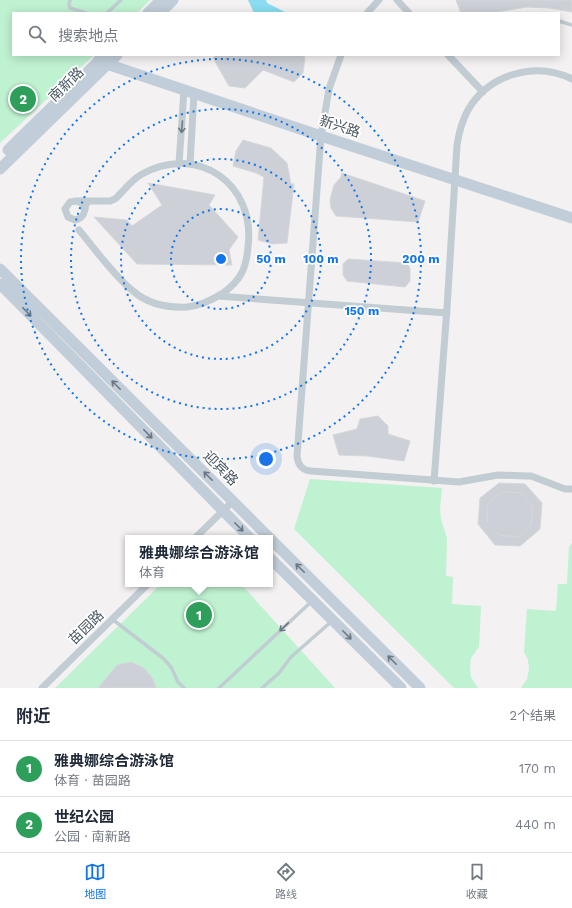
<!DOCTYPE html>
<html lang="zh">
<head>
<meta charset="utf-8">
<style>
	body { margin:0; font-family:"Work Sans","Noto Sans SC",sans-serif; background:#f6f6f7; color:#1f2937 }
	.you { position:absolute; left:266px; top:459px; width:14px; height:14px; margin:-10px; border:3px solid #fff; border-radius:50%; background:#1a73e8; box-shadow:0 0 0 6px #1a73e833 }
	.badge { display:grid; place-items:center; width:26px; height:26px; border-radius:50%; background:#1176ed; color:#fff; font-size:13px; font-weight:700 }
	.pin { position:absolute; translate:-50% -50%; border:2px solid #fff; box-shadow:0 1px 4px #0006 }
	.popup { position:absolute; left:125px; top:535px; width:148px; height:52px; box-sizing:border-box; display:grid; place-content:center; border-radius:0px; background:#fff; filter:drop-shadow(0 1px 3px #0005); font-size:13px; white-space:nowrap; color:#747a83 }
	.popup b { font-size:15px; color:#1f2937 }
	.popup::after { content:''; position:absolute; left:50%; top:100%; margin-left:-8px; border:8px solid transparent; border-top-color:#fff }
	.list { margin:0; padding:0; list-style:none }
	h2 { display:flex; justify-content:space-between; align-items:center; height:52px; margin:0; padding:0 16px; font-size:17px }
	h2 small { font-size:13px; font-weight:400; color:#747a83 }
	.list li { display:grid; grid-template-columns:26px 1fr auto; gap:12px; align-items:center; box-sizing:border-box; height:56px; padding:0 16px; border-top:1px solid #e0e1e3 }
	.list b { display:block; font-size:15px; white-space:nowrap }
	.list p { margin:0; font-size:13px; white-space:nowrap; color:#747a83 }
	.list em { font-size:13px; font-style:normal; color:#747a83 }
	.icon { flex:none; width:22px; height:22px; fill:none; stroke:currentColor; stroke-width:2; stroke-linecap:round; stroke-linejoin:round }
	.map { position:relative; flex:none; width:572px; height:688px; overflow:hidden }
	.search { position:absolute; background:#fff; box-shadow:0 2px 10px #0003; left:12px; right:12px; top:12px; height:44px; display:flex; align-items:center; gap:10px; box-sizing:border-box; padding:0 14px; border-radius:0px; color:#747a83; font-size:15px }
	.sheet { height:164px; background:#fff }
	nav { display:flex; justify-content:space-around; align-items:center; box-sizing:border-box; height:56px; border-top:1px solid #e0e1e3; background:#fff; font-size:11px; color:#747a83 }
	nav a { display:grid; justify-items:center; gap:2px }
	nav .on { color:#1176ed }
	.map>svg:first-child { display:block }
</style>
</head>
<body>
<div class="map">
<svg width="572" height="688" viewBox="0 0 572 688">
	<rect width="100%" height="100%" fill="#f3f1f1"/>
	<path fill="#bff2d1" d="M0,0h150l-13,13h-124v42h81l-94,88z
		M310,479l132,9 -2,21 1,10 6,19 -1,38 7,1 -1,27 29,2 -2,41 -8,11 -1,10 1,9 7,11h-24l-160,-159z
		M572,543v145h-51l6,-9 2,-9 -1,-10 -4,-8 3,-43 29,2 2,-27h9l2,-37z
		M161,584h80l94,104h-280z"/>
	<path fill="#8addf0" d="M248,0h18l1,3 20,10h-33z"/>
	<path fill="#cdd0d6" stroke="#d5d7dd" d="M456,0h116v12l-23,-4 -22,-1 -36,6h-30z
		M216,55h82l7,2 -2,16 -9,9 -31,-12 -18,18 -16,-2 -16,-28z
		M243,140l28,8 16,15 4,21h3l-7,59 -14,1 -15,-4 6,-63 -8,-4 -23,-7 3,-15z
		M342,173l83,28 -7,21 -82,-6 -5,-8 -1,-8 4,-15 7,-8z
		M148,183l67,12 -6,10 29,32 -9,13 3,15 -95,-1 -43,-47 33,3 5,6 30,-21z
		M348,259l59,4 3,5v13l-5,6 -58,-6 -4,-6v-11z
		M378,416l10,10v8l22,7 -6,20 -37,-5 -28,-1 -6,-20 24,-6 3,-10z
		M499,483l26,1 17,19 -2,26 -20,17 -25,-1 -17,-21 2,-26z
		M503,492l19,1 11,14 -2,18 -14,12 -18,-2 -12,-13 1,-19z
		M131,662l13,6 9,11 3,9h-58l19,-23z"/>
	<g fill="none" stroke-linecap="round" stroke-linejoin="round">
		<path stroke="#c1ccd3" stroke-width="3.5" d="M70,0l-1,4 1,4 16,5
			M107,13l14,-13
			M559,21l13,4
			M112,619l52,40 7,8 7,15 6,6
			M219,688l93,-87
			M262,688l17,-15 12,-16 41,-36"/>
		<path stroke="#c1ccd3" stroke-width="7" d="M397,0l12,13
			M367,13l12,-13
			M341,55l-12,34 -8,47 -24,320c1,9 5,14 14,15l148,11 39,-7 28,1h5l34,13h7
			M448,55l35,37
			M179,164l5,-74
			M190,164l4,-71
			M76,201c12,2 11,17 -1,19l-7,-3 -3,-8 5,-7 6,-1h13l-3,3 -1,5
			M79,230c16,19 35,46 54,61 15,13 34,17 54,16 13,-1 25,-7 36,-14 18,-13 23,-24 25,-46 8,-63 -50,-104 -106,-73 -11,6 -18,17 -27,25l-5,2h-21
			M218,296l229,17
			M434,481l13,-173 10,-163c2,-13 5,-24 11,-35 21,-36 67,-49 104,-31
			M195,538l38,-37
			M42,688l106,-104"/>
		<path stroke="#c1cdd8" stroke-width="11" d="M148,13l13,-13
			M160,13l13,-13
			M98,61l223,75 251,82
			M8,150l97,-95
			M0,169l117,-114
			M0,269l420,419
			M0,284l250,254
			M270,558l131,130"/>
	</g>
	<defs><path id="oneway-shaft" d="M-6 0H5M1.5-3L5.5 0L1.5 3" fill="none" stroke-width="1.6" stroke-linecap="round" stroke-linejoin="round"/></defs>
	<g stroke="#6c7982">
		<use href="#oneway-shaft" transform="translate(182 127) rotate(94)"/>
		<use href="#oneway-shaft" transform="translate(284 627) rotate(137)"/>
	</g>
	<g stroke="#6c7984">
		<use href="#oneway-shaft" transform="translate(27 312) rotate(46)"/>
		<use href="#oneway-shaft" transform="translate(116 385) rotate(-135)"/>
		<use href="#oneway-shaft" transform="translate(148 434) rotate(46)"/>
		<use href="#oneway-shaft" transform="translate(208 476) rotate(-135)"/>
		<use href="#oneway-shaft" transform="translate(239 527) rotate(45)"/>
		<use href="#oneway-shaft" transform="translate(300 568) rotate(-135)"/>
		<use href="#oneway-shaft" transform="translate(347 635) rotate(45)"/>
		<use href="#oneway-shaft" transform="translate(392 660) rotate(-135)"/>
	</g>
	<g fill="none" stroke="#1176ed" stroke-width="2" stroke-dasharray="2 4">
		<circle cx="221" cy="259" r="50"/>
		<circle cx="221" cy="259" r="100"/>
		<circle cx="221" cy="259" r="150"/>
		<circle cx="221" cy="259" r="200"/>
	</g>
	<g text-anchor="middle" stroke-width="3.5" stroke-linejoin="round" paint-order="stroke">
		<g font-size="14" fill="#485560" stroke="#fff">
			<text transform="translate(66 84) rotate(-44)" y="5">南新路</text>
			<text transform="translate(340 126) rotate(18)" y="5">新兴路</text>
			<text transform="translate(221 468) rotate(45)" y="5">迎宾路</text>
			<text transform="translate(86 627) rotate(-44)" y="5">苗园路</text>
		</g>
	</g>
	<circle cx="221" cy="259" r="6" fill="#1176ed" stroke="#fff" stroke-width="2"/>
	<g font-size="12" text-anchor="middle" font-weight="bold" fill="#1176ed" stroke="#fff" stroke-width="3.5" stroke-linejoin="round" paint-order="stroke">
		<text x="271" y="263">50 m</text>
		<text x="321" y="263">100 m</text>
		<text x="421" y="263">200 m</text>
		<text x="362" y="315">150 m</text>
	</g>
</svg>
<div class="you"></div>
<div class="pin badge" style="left:199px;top:615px;background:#2e9e5b">1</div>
<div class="popup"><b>雅典娜综合游泳馆</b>体育</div>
<div class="pin badge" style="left:23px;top:99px;background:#2e9e5b">2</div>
<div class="search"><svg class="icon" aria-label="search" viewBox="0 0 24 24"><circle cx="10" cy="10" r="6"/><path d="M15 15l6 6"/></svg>搜索地点</div>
</div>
<section class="sheet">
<h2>附近<small>2个结果</small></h2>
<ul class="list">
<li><span class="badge" style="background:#2e9e5b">1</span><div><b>雅典娜综合游泳馆</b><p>体育 · 苗园路</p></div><em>170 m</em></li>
<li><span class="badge" style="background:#2e9e5b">2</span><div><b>世纪公园</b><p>公园 · 南新路</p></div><em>440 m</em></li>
</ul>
</section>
<nav>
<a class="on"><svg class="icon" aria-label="map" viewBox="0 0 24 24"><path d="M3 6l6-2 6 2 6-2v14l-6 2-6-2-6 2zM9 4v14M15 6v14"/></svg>地图</a>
<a><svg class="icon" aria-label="directions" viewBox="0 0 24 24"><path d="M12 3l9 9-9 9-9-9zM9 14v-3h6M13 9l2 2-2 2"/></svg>路线</a>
<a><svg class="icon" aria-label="saved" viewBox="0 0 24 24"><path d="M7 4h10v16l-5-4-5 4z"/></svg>收藏</a>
</nav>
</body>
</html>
